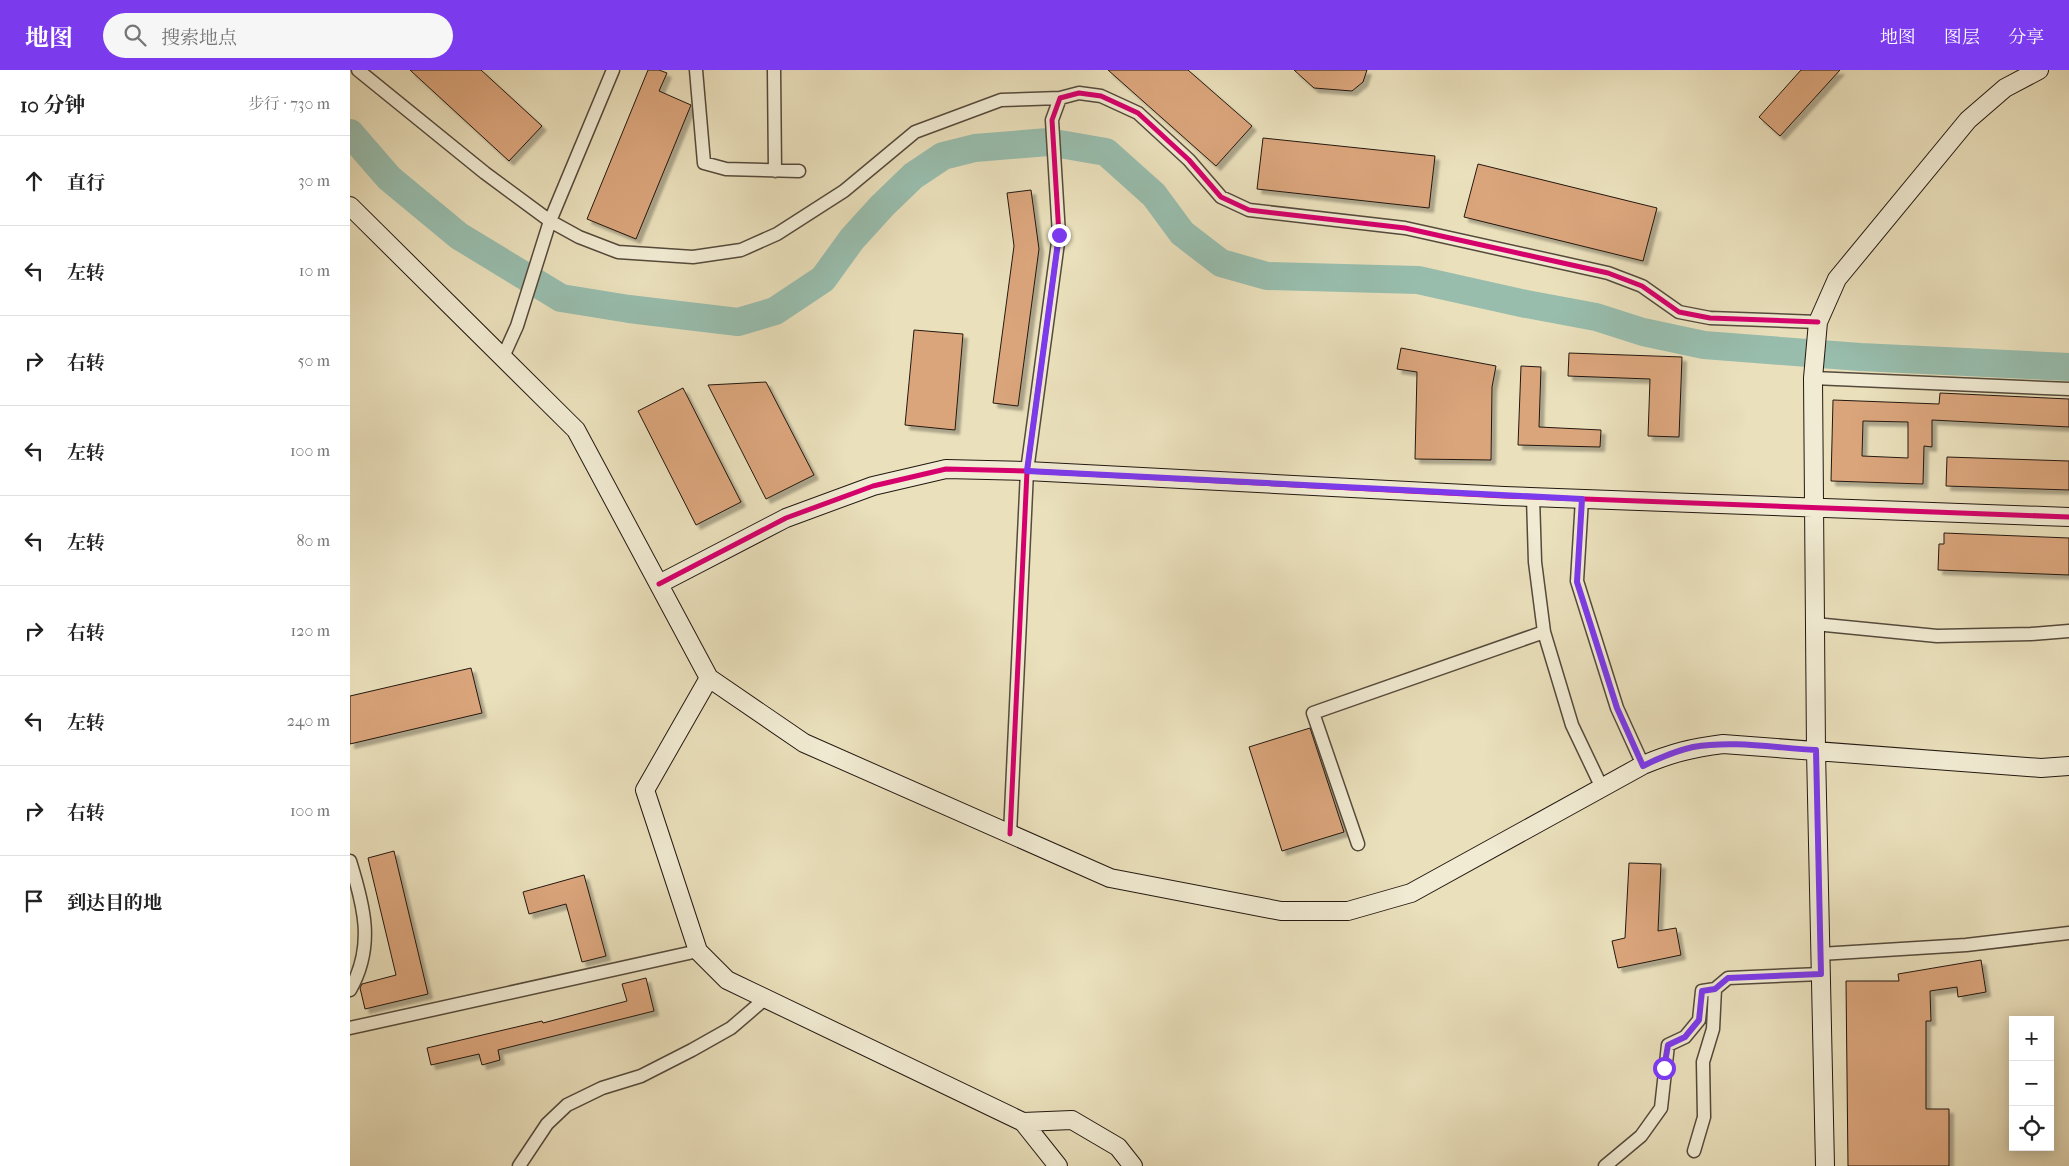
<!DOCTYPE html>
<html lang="zh">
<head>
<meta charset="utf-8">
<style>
	body { margin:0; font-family:"IM FELL French Canon","Noto Serif SC",serif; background:#f6f6f6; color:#222 }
	.controls { position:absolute; right:15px; bottom:15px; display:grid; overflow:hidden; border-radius:0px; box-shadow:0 2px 12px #0003 }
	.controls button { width:45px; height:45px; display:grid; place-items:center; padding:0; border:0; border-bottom:1px solid #e0e0e0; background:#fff; color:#222; font:25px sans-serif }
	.stop { position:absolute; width:15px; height:15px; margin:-11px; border:4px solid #7c3aed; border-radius:50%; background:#fff }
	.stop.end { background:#7c3aed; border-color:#fff; box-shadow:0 1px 5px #0008 }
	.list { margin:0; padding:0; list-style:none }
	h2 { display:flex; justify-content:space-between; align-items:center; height:65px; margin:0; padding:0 20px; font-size:21px }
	h2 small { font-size:16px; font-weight:400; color:#767676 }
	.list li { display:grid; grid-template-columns:32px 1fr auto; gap:15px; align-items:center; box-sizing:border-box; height:90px; padding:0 20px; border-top:1px solid #e0e0e0 }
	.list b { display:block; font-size:19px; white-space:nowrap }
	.list em { font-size:16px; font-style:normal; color:#767676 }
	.icon { flex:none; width:28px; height:28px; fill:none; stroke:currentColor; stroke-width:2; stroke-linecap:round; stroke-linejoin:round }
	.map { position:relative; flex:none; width:1719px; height:1096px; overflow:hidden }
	header { display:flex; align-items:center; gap:30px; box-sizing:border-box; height:70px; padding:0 25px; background:#7c3aed; color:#fff }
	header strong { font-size:24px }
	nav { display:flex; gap:28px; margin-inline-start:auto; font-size:18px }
	.search { width:350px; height:45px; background:#f6f6f6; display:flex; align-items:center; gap:12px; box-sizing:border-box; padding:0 18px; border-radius:28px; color:#767676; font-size:19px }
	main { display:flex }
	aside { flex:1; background:#fff }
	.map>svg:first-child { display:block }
</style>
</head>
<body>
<header>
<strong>地图</strong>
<div class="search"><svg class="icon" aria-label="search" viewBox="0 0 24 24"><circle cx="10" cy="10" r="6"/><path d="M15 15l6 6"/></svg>搜索地点</div>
<nav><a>地图</a><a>图层</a><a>分享</a></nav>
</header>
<main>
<aside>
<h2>10 分钟<small>步行 · 730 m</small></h2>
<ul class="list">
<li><svg class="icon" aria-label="ahead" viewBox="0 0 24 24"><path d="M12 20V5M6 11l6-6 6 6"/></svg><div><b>直行</b></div><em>30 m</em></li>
<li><svg class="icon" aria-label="left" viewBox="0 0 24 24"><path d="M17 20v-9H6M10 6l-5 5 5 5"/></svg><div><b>左转</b></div><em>10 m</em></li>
<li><svg class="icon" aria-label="right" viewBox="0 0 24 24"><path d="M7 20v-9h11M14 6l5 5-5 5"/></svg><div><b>右转</b></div><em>50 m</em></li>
<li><svg class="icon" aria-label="left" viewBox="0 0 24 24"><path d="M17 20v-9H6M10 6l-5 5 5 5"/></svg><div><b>左转</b></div><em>100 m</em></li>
<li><svg class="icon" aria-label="left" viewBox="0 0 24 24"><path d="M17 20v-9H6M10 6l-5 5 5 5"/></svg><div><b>左转</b></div><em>80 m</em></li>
<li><svg class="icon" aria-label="right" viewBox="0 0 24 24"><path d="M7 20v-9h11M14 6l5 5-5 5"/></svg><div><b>右转</b></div><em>120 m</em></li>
<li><svg class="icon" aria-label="left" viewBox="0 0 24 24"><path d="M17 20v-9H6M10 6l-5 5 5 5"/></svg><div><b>左转</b></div><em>240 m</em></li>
<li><svg class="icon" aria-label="right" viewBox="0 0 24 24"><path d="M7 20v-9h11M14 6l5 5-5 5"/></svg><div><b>右转</b></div><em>100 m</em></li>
<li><svg class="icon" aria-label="arrive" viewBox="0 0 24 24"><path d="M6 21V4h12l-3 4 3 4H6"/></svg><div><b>到达目的地</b></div></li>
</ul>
</aside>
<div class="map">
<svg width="1719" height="1096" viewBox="0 0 1719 1096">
	<defs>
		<filter id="shadow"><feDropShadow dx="4.5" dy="4.5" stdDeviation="1" flood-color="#0004"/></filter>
	</defs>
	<rect width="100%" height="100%" fill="#eae0bc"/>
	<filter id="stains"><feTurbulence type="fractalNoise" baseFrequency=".004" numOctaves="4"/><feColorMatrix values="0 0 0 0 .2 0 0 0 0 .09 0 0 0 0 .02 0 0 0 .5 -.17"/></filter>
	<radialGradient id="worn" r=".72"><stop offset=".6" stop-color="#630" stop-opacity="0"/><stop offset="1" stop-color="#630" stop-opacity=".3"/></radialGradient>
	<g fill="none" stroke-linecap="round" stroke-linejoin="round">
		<path stroke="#98bdad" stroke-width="28" d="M0,63l39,45 70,58 102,62 68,11 109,13 37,-11 48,-32 29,-40 30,-33 31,-30 30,-20 32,-8 73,-6 58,10 48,43 28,38 39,30 46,13 151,4 108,24 70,13 47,15 61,13 156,12 209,10"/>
	</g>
	<path fill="#dba57b" stroke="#231810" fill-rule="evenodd" filter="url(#shadow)" d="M60,0h71l61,56 -33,35z
		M298,0h11l8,3 -8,18 32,14 -55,134 -49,-20z
		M758,0h80l64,56 -36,40z
		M944,0h73l-4,12 -11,9 -38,-3z
		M1451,0h39l-60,66 -21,-19z
		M913,68l172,18 -6,52 -172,-19z
		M1128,94l179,44 -14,53 -179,-44z
		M681,120l8,59 -21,157 -25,-3 21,-157 -7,-53z
		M564,260l49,4 -8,96 -50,-5z
		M1051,278l95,18 -4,21 -1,73 -76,-1 2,-87 -20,-3z
		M1219,283l113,4 -3,80 -31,-1 2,-57 -82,-3z
		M1171,296l20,1 -2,60 62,3 -1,17 -82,-2z
		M416,312l48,93 -48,24 -58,-114z
		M333,318l58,114 -45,23 -58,-114z
		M1590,323l129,6v28l-137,-7v27l-8,-1 -1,38 -92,-3 2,-81 106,4zM1513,351l45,1v36l-46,-2z
		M1597,387l122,4v29l-123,-4z
		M1594,463l125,5v37l-131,-5 1,-26h5z
		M121,598l11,45 -132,31v-48z
		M960,658l34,104 -62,19 -33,-104z
		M44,781l34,143 -63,15 -5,-21 2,-4 34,-9 -28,-117z
		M1279,793l32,1 -3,67 18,-3 5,27 -63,13 -6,-27 13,-3z
		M234,805l22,81 -24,6 -16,-58 -37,10 -6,-22z
		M1631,890l5,32 -28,5 -1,-10 -27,4 1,30h-5v88h23v57h-101l-2,-185h53l-1,-7z
		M296,908l8,33 -156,39 2,10 -18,5 -3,-11 -48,11 -4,-17 115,-27 1,2 84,-22 -5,-17z"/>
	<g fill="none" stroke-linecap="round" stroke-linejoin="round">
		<defs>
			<path id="street" d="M8,0l127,103 65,48 29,16 39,15 75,5 48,-7 36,-16 67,-43 71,-59 86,-32 59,-2
				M346,0l8,93 22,6 73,2
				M424,0l1,101
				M153,287l14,-31 33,-105 63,-151
				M1463,308l256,11
				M1183,427l2,65 9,70 28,93 30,63
				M1232,429l-5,82 40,127 26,57
				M1465,554l122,12 94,-2 38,-3
				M660,764l17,-363 32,-236 -7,-115 8,-22 19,-5 22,3 37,17 51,47 32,37 28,13 156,18 203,45 34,13 37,26 31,6 108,4
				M1008,774l-45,-131 231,-81
				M0,791c14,45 25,85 0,129
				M1470,884l146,-9 103,-12
				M0,958l348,-77
				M1344,1081l10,-34 -1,-55 10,-33 2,-40 13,-11 93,-4
				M169,1096l28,-42 20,-19 35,-17 39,-12 51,-26 39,-22 35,-30
				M1255,1096l36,-30 20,-28 7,-63 17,-8 14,-17 3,-29 13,-2"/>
			<path id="secondary" d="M0,136l226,224 133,248 95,65 306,135 171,33h67l63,-18 232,-128c29,-12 48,-17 80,-21l318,24 28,-2
				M309,514l127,-66 87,-32 73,-17 81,2 477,25 565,21
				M359,608l-64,112 53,161 29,29 296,142 35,44
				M673,1052l49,-2 46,27 15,19
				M1475,1096l-9,-415 -3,-373 5,-56 19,-43 131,-159 37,-32 34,-18"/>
		</defs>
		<use href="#street" stroke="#554a3b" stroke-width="15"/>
		<use href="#secondary" stroke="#231810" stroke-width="20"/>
		<use href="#street" stroke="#f1ebd3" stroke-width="12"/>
		<use href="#secondary" stroke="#f1ebd3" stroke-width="18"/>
		<defs>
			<path id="cycleway" d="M309,514l127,-66 87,-32 73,-17 81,2 477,25 565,21
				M660,764l17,-363 32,-236 -7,-115 8,-22 19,-5 22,3 37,17 51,47 32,37 28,13 156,18 203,45 34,13 37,26 31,6 108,4"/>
		</defs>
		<use href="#cycleway" stroke="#f1ebd3" stroke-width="8"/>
		<use href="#cycleway" stroke="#d6006c" stroke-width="5"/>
	</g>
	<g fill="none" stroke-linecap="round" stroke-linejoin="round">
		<path stroke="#7c3aed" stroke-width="6" d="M709,165l-32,236 555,28 -5,83 40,126 26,58c16,-8 32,-15 50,-19 40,-7 83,1 123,3l5,224 -93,4 -13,11 -13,2 -3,29 -14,17 -17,8 -4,23"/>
	</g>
	<rect width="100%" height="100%" filter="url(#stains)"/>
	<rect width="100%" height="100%" fill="url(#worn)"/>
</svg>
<div class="controls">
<button>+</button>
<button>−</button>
<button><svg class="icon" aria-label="locate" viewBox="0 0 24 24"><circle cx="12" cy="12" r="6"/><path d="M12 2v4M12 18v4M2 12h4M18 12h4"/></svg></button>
</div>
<div class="stop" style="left:1314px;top:998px"></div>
<div class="stop end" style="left:709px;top:165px"></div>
</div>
</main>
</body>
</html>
